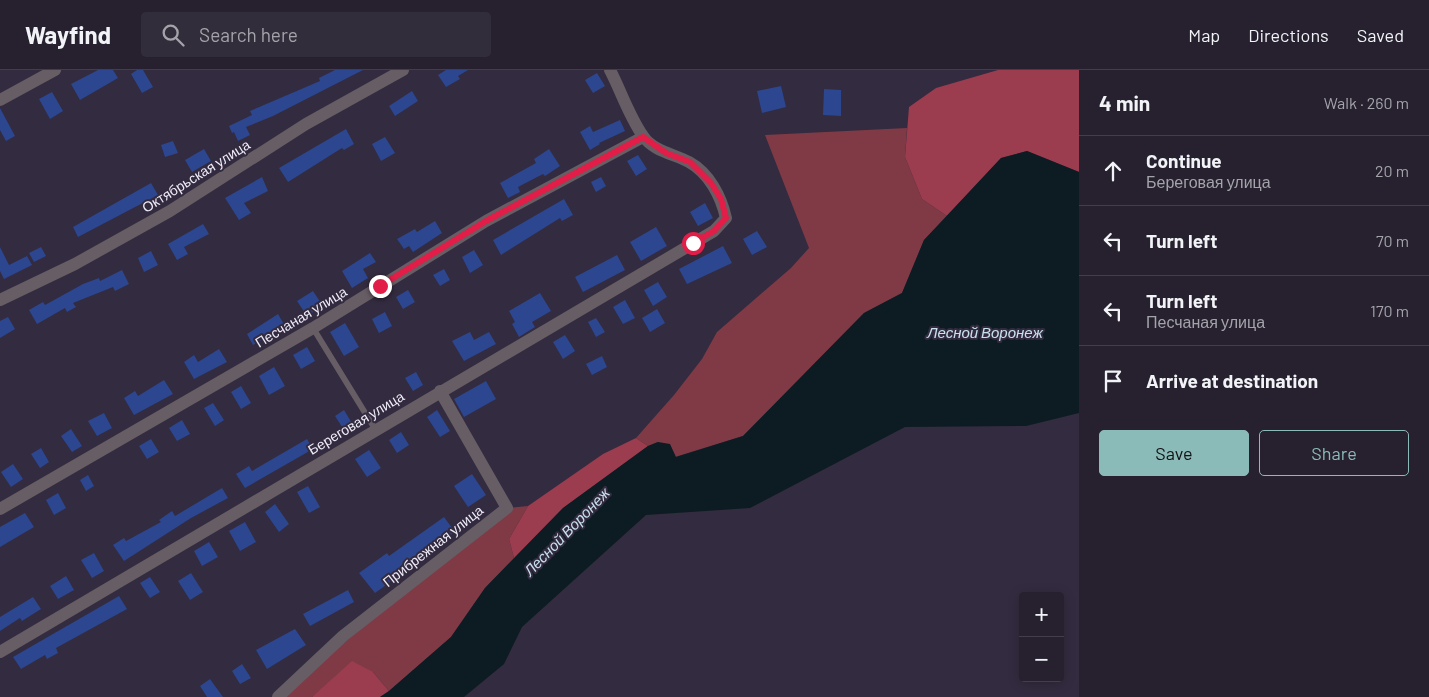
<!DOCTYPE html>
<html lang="en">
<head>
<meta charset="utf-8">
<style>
	body { margin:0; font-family:Barlow,sans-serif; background:#322d3b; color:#f1f3f6 }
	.controls { position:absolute; right:15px; bottom:15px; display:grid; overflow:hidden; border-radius:5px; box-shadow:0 2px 12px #0003 }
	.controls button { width:45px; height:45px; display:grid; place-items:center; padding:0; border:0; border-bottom:1px solid #423e4b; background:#26202f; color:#f1f3f6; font:25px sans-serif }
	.stop { position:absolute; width:15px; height:15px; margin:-11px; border:4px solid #e11d48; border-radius:50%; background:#fff }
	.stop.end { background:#e11d48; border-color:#fff; box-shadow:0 1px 5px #0008 }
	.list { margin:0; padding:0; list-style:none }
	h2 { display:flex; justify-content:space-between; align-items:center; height:65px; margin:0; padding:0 20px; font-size:21px }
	h2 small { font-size:16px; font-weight:400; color:#a4a3aa }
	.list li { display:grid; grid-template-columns:32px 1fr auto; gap:15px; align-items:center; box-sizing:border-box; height:70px; padding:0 20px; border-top:1px solid #423e4b }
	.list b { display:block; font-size:19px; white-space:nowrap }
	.list p { margin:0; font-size:16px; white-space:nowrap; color:#a4a3aa }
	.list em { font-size:16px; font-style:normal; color:#a4a3aa }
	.actions { display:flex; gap:10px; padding:15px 20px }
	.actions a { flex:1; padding:11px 0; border:1px solid #8bbbb9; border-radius:5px; text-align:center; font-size:18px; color:#8bbbb9 }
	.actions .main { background:#8bbbb9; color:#111 }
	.icon { flex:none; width:28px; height:28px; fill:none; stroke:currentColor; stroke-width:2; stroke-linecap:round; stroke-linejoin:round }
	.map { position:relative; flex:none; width:1079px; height:627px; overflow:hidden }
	header { display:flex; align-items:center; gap:30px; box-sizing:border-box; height:70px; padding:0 25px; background:#26202f; border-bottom:1px solid #423e4b }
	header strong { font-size:24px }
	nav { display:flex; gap:28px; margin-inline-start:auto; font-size:18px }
	.search { width:350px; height:45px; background:#322d3b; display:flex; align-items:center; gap:12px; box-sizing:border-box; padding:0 18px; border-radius:5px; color:#a4a3aa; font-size:19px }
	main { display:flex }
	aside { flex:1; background:#26202f }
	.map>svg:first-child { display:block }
</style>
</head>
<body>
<header>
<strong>Wayfind</strong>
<div class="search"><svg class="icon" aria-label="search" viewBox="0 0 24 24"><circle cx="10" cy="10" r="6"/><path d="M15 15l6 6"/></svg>Search here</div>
<nav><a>Map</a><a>Directions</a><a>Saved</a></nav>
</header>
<main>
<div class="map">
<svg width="1079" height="627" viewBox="0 0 1079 627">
	<rect width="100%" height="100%" fill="#332b3f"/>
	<path fill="#7f3a46" d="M907,58l-2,29 17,42 25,17 -23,24 -22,53 -38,20 -121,123 -68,21 -17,-15 -10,4 -12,-8 38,-43 28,-36 15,-27 74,-64 18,-20 -44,-113z
		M528,436l-19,33 5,19 -29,30 -34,49 -62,54 -16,-19 -48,15 -13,10h-34l229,-189z"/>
	<path fill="#9b3c4f" d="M998,0h81v102l-52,-21 -26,7 -54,58 -25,-17 -17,-42 4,-50 27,-19z
		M636,368l12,8 -85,62 -49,50 -5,-19 19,-33 75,-52z
		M352,591l21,11 16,19 -9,6h-68z"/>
	<path fill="#0d1c23" d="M1027,81l52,21v241l-53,13 -121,1 -155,81 -104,7 -124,112 -18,37 -40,33h-84l9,-6 62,-54 34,-49 78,-80 85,-62 10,-4 12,2 6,13 67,-21 121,-123 38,-20 22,-53 77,-82z"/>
	<path fill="#2c4690" d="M98,0h15l5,8 -38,22 -9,-16z
		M137,0h6l10,17 -11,6 -11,-19z
		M335,0h28l-90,46 -27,11 4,8 -12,6 -4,-9 -2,1 -3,-7 23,-11 -2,-4 70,-30 -1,-3z
		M446,0h22l-10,6 2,3 -14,8 -8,-12z
		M597,3l8,13 -12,7 -8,-13z
		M781,16l5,21 -24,6 -5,-22z
		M824,19l17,1v26l-18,-1z
		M412,21l6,10 -23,15 -6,-10z
		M52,22l11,19 -13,8 -11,-20z
		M0,38l15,28 -9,5 -6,-11z
		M620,50l5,11 -26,12 1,1 -10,6 -10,-18 10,-6 3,6z
		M346,59l8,15 -10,6 -2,-2 -54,34 -9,-14z
		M385,67l10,16 -14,8 -9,-17z
		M173,71l5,12 -13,4 -4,-12z
		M204,79l7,12 -19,11 -7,-12z
		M549,79l11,17 -15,10 -2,-2 -25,13 2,5 -12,6 -8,-15 36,-20 -2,-4z
		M638,85l9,14 -11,7 -9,-15z
		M262,107l6,14 -24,12 7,10 -12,7 -14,-22z
		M601,107l5,9 -10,6 -5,-10z
		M151,113l7,12 -80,42 -5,-10z
		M564,129l9,16 -11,6 -2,-3 -59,37 -8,-15z
		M705,133l8,15 -15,8 -8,-14z
		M435,151l7,12 -29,19 -4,-6 -5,3 -7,-10 18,-10 2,3z
		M203,154l6,10 -25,13 4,7 -11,6 -9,-16z
		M656,157l11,19 -26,15 -11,-19z
		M757,161l10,16 -15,8 -9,-16z
		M723,176l9,17 -45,21 -8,-15z
		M0,177l9,18 18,-9 5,9 -28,14 -4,-8z
		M41,177l5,9 -12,6 -5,-9z
		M474,180l9,15 -13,8 -8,-16z
		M151,181l7,14 -14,7 -6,-14z
		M370,183l6,9 -13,7 5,9 -16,10 -10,-17z
		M617,185l8,15 -42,22 -8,-15z
		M444,199l6,11 -10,6 -7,-11z
		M122,200l7,14 -14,7 -2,-4 -40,16 3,4 -9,5 -2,-4 -28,16 -8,-14 14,-8 2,3 38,-21 16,-6 1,3z
		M658,212l9,15 -14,9 -9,-16z
		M408,220l7,12 -12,7 -7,-12z
		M313,221l10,15 -16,10 -10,-15z
		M540,223l11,18 -19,11 3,5 -16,10 -7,-13 3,-2 -6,-11z
		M625,230l10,18 -12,6 -10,-17z
		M657,239l8,14 -15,9 -8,-14z
		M385,242l7,14 -13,7 -7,-14z
		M278,244l7,12 -32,19 -6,-11z
		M8,247l7,12 -15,9v-17z
		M596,248l9,14 -9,5 -8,-15z
		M345,253l14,24 -15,9 -14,-24z
		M470,262l4,8 15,-8 7,12 -32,17 -12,-20z
		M565,265l10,16 -12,8 -10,-17z
		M307,277l8,14 -14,8 -8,-14z
		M219,279l8,13 -33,17 -10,-17 10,-7 4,7z
		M602,286l5,11 -15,8 -6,-11z
		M274,297l11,19 -16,9 -10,-19z
		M416,302l7,13 -10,6 -8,-13z
		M164,310l9,14 -39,21 -10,-17 11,-7 3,5z
		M486,311l10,18 -32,18 -10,-18z
		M241,316l10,17 -10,6 -10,-17z
		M213,333l11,17 -9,6 -11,-18z
		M344,340l9,15 -9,5 -9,-14z
		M437,340l13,21 -10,6 -13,-20z
		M104,343l8,15 -15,8 -9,-15z
		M182,350l8,14 -13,7 -8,-13z
		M71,359l11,17 -10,6 -11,-16z
		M401,362l8,13 -12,8 -8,-13z
		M151,369l8,13 -12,7 -8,-13z
		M307,369l6,10 -68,39 -9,-14 13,-8 3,5z
		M41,378l8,14 -9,6 -9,-14z
		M369,380l12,18 -14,9 -12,-18z
		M13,394l10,15 -12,8 -10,-15z
		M472,404l14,21 -18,12 -14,-21z
		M88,405l6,11 -8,5 -6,-11z
		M308,416l12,21 -11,6 -12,-21z
		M222,418l6,10 -37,20 -67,43 -11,-16 11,-7 2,3 35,-19 -2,-2 13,-9 3,5z
		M58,423l8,15 -12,7 -8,-15z
		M275,434l14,20 -10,8 -14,-20z
		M25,443l9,14 -34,20v-20z
		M444,447l11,15 -21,14 2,3 -61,44 -16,-20 28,-20 2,3z
		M245,452l11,20 -16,9 -11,-20z
		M209,472l9,15 -16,9 -8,-15z
		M94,483l10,18 -12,7 -11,-18z
		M191,503l12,19 -13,8 -12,-19z
		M66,506l8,14 -16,9 -8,-13z
		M150,507l10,15 -10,6 -10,-15z
		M348,520l6,12 -44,24 -7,-12z
		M119,526l8,13 -71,39 2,5 -11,6 -2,-4 -24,14 -8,-12z
		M33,527l8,12 -19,12 -2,-3 -20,13v-14z
		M295,559l11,16 -39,24 -11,-19z
		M242,594l9,14 -11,6 -8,-13z
		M210,609l13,18h-16l-7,-11z"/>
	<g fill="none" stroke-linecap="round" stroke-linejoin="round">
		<path stroke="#675d64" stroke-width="6" d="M313,258l62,101"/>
		<path stroke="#675d64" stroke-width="12" d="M0,30l55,-30
			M0,230l75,-36 95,-53 136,-87 97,-54
			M0,439l313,-181 173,-107 157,-84
			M0,582l714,-421 12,-13c-5,-22 -17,-45 -37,-56 -15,-8 -36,-11 -46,-26 -14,-20 -22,-45 -33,-66
			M278,627l65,-61 164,-128 -67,-117"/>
	</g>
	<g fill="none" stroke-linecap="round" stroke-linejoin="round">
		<path stroke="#e11d48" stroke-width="6" d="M380,216l106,-65 157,-84 23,16 24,9 21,21 10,16 5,19 -12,13 -21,12"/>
	</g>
	<g text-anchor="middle" stroke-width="4" stroke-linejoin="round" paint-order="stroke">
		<g font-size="14" fill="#f0ecf9" stroke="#332b3f">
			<text transform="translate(196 106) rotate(-32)" y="5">Октябрьская улица</text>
			<text transform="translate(301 247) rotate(-31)" y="5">Песчаная улица</text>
			<text transform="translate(356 353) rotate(-31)" y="5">Береговая улица</text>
			<text transform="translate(433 476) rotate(-38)" y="5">Прибрежная улица</text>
		</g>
		<g font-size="15" font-style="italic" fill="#c9e1ee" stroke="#332b3f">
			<text x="985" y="268">Лесной Воронеж</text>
			<text transform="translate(567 462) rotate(-46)" y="5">Лесной Воронеж</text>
		</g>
	</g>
</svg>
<div class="controls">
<button>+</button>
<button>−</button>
</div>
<div class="stop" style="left:693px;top:173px"></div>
<div class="stop end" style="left:380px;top:216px"></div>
</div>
<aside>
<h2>4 min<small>Walk · 260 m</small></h2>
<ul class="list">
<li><svg class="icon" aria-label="ahead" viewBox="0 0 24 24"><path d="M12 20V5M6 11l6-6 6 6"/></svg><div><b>Continue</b><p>Береговая улица</p></div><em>20 m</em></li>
<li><svg class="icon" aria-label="left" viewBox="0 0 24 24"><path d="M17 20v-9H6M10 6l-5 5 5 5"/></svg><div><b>Turn left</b></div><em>70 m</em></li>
<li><svg class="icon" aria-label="left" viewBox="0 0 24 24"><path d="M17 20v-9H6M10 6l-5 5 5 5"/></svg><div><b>Turn left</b><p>Песчаная улица</p></div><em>170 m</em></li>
<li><svg class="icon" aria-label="arrive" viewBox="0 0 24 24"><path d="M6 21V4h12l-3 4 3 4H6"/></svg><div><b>Arrive at destination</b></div></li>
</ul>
<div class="actions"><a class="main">Save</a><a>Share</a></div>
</aside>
</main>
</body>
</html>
